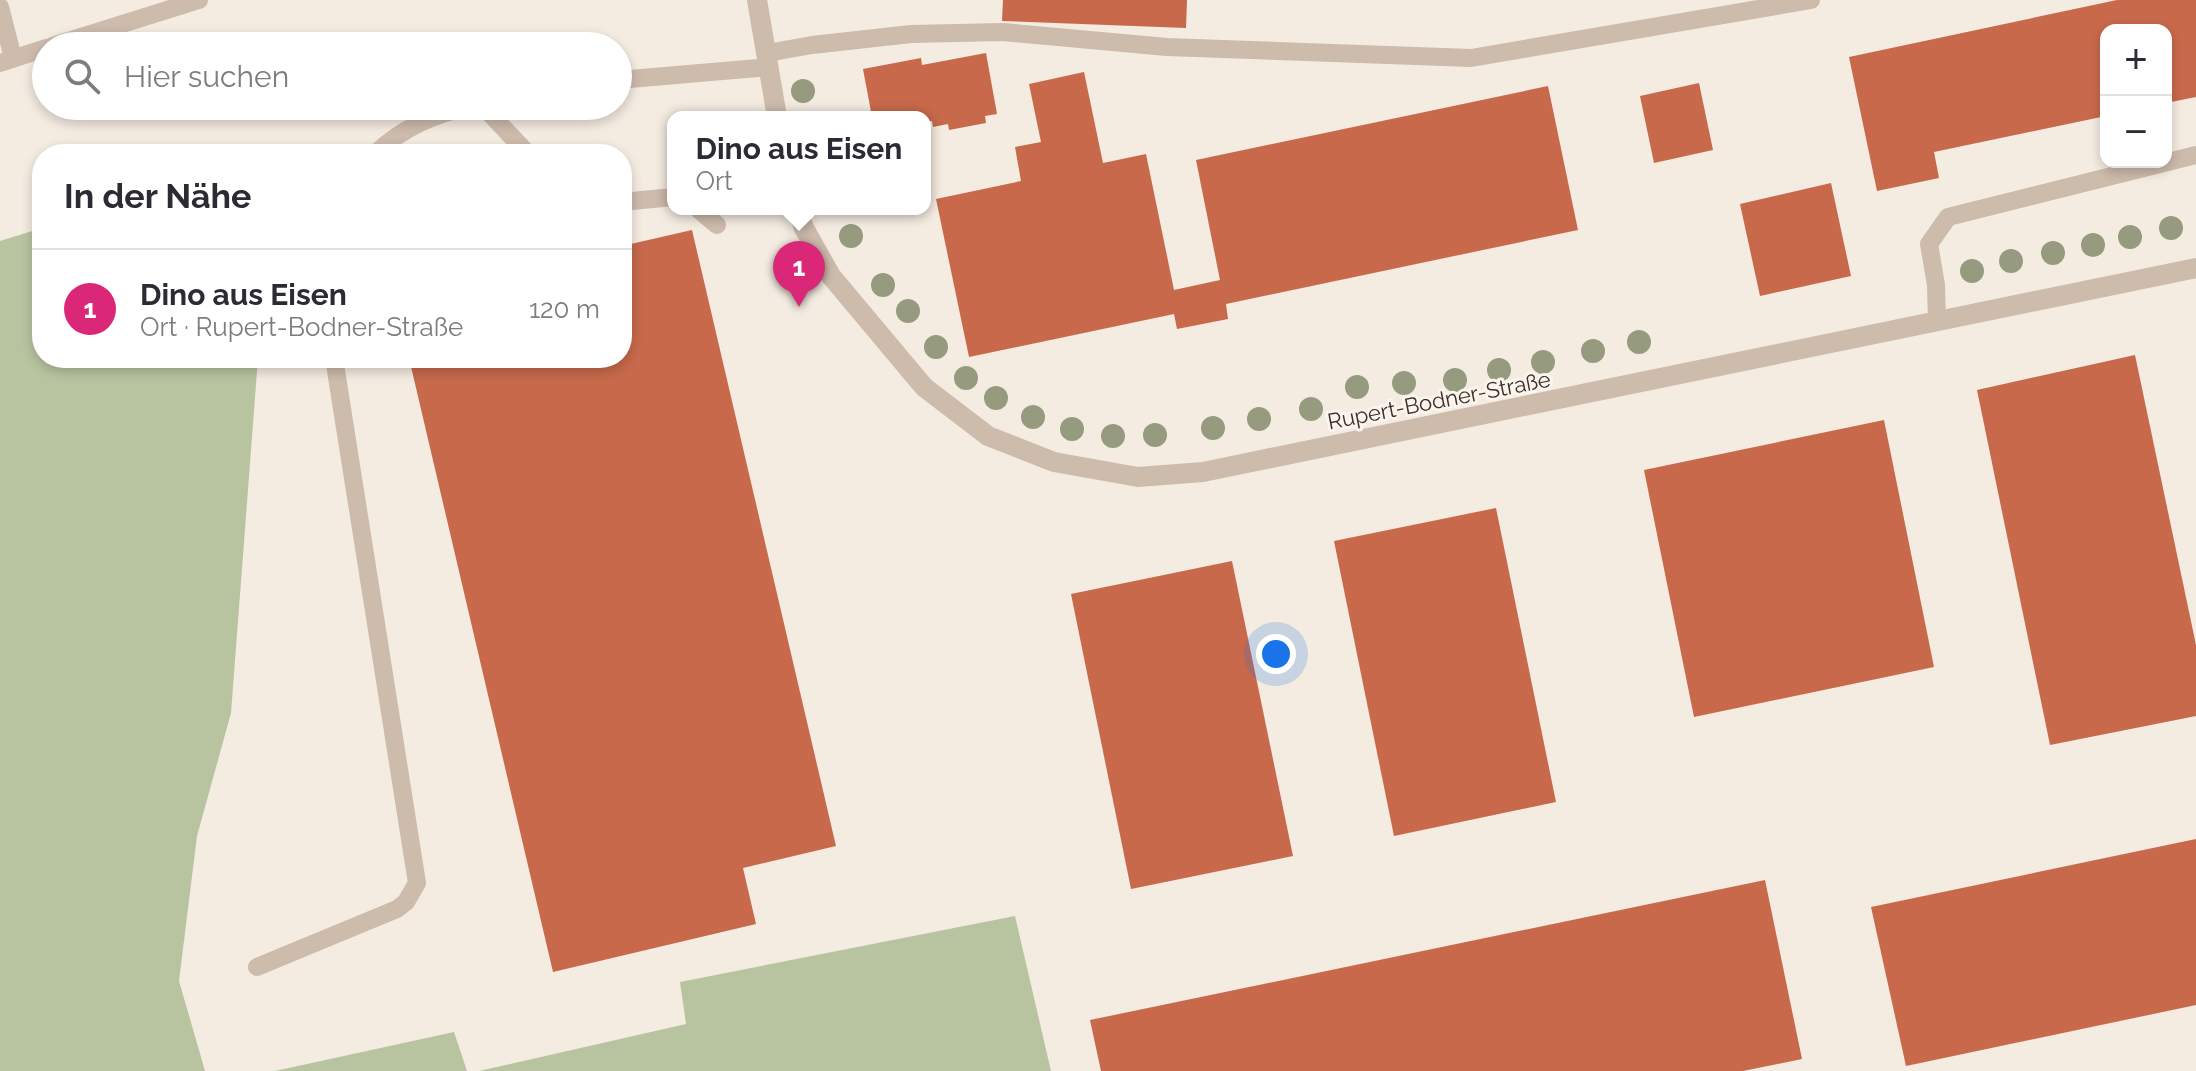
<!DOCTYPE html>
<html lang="de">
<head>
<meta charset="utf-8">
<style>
	body { margin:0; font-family:Raleway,sans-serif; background:#f2f2f3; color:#2b2b33 }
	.controls { position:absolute; right:24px; top:24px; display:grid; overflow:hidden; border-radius:16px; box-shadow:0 4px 12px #0003 }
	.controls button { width:72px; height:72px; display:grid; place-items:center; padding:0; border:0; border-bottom:2px solid #e1e1e2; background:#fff; color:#2b2b33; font:40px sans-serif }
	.you { position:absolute; left:1276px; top:654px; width:28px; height:28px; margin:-20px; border:6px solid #fff; border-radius:50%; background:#1a73e8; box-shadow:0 0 0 12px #1a73e833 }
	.badge { display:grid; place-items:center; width:52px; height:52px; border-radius:50%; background:#db2777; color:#fff; font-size:26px; font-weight:700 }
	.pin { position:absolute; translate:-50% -66px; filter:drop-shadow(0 2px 4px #0008) }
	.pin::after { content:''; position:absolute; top:42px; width:28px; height:24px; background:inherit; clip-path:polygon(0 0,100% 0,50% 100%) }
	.popup { position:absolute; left:667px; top:111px; width:264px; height:104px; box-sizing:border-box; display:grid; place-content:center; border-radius:16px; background:#fff; filter:drop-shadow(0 2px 6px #0005); font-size:26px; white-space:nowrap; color:#7c7c81 }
	.popup b { font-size:30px; color:#2b2b33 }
	.popup::after { content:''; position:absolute; left:50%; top:100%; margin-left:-16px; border:16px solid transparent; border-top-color:#fff }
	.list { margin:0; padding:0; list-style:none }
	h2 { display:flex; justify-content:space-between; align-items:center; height:104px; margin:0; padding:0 32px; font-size:34px }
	h2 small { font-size:26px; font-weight:400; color:#7c7c81 }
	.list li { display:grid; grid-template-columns:52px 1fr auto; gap:24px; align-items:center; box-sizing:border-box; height:120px; padding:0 32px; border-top:2px solid #e1e1e2 }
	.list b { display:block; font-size:30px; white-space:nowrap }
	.list p { margin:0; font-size:26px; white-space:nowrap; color:#7c7c81 }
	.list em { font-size:26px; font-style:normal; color:#7c7c81 }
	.icon { flex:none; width:44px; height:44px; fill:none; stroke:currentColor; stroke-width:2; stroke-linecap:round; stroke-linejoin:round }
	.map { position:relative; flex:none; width:2196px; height:1071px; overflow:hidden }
	.search { position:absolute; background:#fff; box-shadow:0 4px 12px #0003; left:32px; top:32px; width:600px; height:88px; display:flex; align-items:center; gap:20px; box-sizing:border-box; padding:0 28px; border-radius:44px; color:#7c7c81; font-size:30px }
	.panel { position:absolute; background:#fff; box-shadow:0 4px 12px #0003; left:32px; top:144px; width:600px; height:224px; border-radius:32px }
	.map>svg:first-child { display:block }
</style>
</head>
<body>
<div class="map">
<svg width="2196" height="1071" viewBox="0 0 2196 1071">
	<rect width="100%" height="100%" fill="#f4ebe1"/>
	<path fill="#b8c4a0" d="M42,228v130h216l-27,355 -34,123 -18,145 26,90h-205v-830z
		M1015,916l36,155h-572l207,-47 -6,-42z
		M454,1032l13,39h-192z"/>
	<path fill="#c8694b" d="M1003,0h184l-1,28 -184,-7z
		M2117,0h79v97l-30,6v-73h-60v86l-172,36 5,26 -62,13 -28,-134z
		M986,53l11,61 -12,2 1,7 -37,7 -1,-6 -15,3 -1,-6 -7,1v-5h-53l-9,-48 58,-11 1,7z
		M1084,72l19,91 43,-9 28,136 46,-10 -24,-120 352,-74 30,144 -352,74 2,15 -51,10 -3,-15 -205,43 -33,-158 85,-18 -6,-34 26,-5 -12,-58z
		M1699,83l14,67 -59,13 -14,-67z
		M1831,183l20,93 -91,20 -20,-92z
		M692,230l144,616 -93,22 13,56 -203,48 -144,-614h213v-112z
		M2135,355l61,290v71l-146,29 -73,-355z
		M1884,420l50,247 -240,50 -50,-247z
		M1496,508l60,294 -162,34 -60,-295z
		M1232,561l61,295 -162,33 -60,-295z
		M2196,839v166l-290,61 -35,-159z
		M1765,880l37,179 -59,12h-642l-11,-51z"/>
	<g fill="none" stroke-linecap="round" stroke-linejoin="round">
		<path stroke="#cdbbac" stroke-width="18" d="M0,7l13,51
			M52,46l147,-46
			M767,53l45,-8 99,-11 92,-2 164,15 304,11 340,-58
			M0,63l46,-15
			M618,80l151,-13
			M483,106l45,48
			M375,154c28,-27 60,-40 97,-48
			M622,202l51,-5
			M698,209l19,16
			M1937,322l-1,-37 -7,-41 19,-27 248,-62
			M257,967l140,-58 9,-7 11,-19 -83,-525"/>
		<path stroke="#cdbbac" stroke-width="20" d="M757,0l20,117
			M797,209l7,19 27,48 93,111 64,49 66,26 84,15 65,-5 993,-204"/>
	</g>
	<g fill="#969b7f">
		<circle cx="803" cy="91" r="12"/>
		<circle cx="2171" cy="228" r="12"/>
		<circle cx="851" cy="236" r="12"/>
		<circle cx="2130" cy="237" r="12"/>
		<circle cx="2093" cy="245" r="12"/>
		<circle cx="2053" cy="253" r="12"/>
		<circle cx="2011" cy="261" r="12"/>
		<circle cx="1972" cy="271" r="12"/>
		<circle cx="883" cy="285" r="12"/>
		<circle cx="908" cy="311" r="12"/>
		<circle cx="1639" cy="342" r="12"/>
		<circle cx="936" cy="347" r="12"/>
		<circle cx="1593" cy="351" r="12"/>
		<circle cx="1543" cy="362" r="12"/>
		<circle cx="1499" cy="370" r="12"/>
		<circle cx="966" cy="378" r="12"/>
		<circle cx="1455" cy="380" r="12"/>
		<circle cx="1404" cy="383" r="12"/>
		<circle cx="1357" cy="387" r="12"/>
		<circle cx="996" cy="398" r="12"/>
		<circle cx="1311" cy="409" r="12"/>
		<circle cx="1033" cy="417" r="12"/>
		<circle cx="1259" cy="419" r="12"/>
		<circle cx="1213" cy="428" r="12"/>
		<circle cx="1072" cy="429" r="12"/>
		<circle cx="1155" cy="435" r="12"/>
		<circle cx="1113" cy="436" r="12"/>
	</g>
	<g text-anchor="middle" stroke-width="6" stroke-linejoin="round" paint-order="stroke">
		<g font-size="22" fill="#3b302b" stroke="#fbf5ee">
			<text transform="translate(1439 400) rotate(-11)" y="8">Rupert-Bodner-Straße</text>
		</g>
	</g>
</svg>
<div class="controls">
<button>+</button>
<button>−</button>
</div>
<div class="you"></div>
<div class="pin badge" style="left:799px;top:307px">1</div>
<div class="popup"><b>Dino aus Eisen</b>Ort</div>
<div class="search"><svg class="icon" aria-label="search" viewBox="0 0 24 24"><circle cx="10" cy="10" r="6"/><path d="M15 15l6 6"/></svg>Hier suchen</div>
<section class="panel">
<h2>In der Nähe<small></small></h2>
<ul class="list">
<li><span class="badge">1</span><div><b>Dino aus Eisen</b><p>Ort · Rupert-Bodner-Straße</p></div><em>120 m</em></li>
</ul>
</section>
</div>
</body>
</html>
